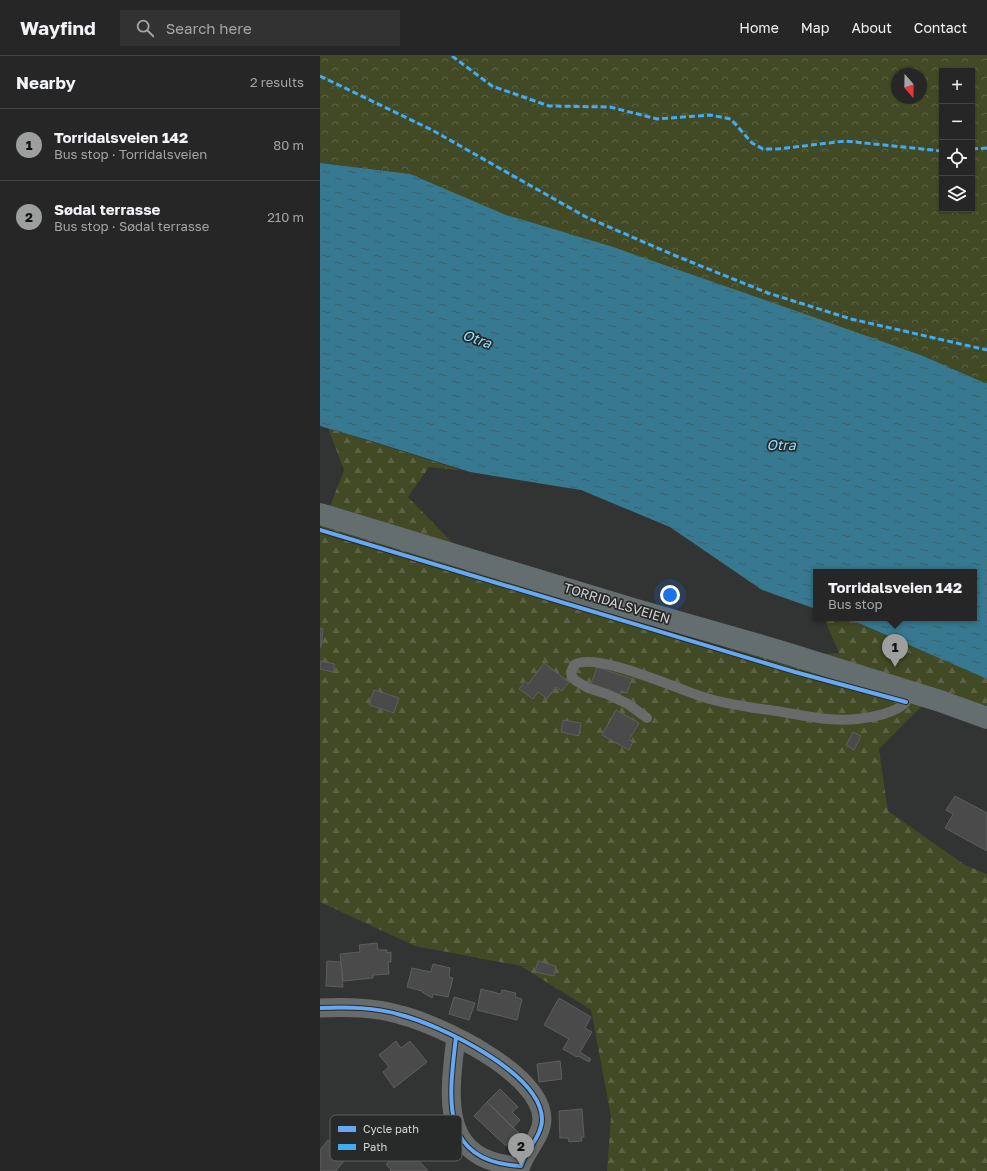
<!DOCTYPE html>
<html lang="en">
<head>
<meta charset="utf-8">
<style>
	body { margin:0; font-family:"Golos Text",sans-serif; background:#323232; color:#f1f3f6 }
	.controls { position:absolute; right:12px; top:12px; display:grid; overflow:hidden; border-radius:0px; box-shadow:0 1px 3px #0004 }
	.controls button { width:36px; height:36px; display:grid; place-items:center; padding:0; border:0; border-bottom:1px solid #424343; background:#262626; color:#f1f3f6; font:20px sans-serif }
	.compass { position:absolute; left:571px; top:12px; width:36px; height:36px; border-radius:50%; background:#262626; box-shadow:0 1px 3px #0004; rotate:160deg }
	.you { position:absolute; left:350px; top:539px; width:14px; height:14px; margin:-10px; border:3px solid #fff; border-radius:50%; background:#1a73e8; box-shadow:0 0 0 6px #1a73e833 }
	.badge { display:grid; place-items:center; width:26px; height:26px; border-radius:50%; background:#9d9e9e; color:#111; font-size:13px; font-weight:700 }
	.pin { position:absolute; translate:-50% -33px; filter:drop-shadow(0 1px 2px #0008) }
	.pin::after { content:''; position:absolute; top:21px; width:14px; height:12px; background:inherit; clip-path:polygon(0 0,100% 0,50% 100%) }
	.popup { position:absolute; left:493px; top:513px; width:164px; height:52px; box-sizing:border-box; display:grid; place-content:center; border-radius:0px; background:#262626; filter:drop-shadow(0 1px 3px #0005); font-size:13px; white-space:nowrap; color:#a4a5a7 }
	.popup b { font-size:15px; color:#f1f3f6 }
	.popup::after { content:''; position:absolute; left:50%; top:100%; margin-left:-8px; border:8px solid transparent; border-top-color:#262626 }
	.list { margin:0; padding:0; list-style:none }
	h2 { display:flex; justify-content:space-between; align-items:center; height:52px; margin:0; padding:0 16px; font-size:17px }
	h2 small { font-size:13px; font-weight:400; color:#a4a5a7 }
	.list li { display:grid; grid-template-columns:26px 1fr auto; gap:12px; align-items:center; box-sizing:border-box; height:72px; padding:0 16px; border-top:1px solid #424343 }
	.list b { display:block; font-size:15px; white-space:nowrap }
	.list p { margin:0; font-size:13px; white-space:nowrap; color:#a4a5a7 }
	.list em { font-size:13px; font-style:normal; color:#a4a5a7 }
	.icon { flex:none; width:22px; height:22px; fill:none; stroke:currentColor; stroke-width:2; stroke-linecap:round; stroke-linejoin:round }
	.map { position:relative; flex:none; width:667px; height:1115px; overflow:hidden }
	header { display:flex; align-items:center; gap:24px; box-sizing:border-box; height:56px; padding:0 20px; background:#262626; border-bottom:1px solid #424343 }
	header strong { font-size:19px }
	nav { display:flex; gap:22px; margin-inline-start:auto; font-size:14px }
	.search { width:280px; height:36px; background:#323232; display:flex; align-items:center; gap:10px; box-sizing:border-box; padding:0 14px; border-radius:0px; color:#a4a5a7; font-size:15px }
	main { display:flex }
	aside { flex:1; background:#262626 }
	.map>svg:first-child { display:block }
</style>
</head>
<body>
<header>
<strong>Wayfind</strong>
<div class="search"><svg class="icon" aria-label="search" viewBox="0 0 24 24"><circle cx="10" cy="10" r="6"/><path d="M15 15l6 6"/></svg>Search here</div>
<nav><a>Home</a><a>Map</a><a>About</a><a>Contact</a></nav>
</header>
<main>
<aside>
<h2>Nearby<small>2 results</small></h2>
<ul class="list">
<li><span class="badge">1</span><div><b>Torridalsveien 142</b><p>Bus stop · Torridalsveien</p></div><em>80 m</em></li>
<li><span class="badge">2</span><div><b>Sødal terrasse</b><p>Bus stop · Sødal terrasse</p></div><em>210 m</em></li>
</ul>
</aside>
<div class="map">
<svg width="667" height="1115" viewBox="0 0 667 1115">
	<defs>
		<pattern id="forest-firs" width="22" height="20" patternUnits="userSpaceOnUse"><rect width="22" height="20" fill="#424925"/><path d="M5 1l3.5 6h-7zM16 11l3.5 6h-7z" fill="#5d6244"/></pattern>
		<pattern id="park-crowns" width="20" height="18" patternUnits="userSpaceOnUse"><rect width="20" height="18" fill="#424925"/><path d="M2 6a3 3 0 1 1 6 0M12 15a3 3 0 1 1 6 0" fill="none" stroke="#5d6244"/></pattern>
		<pattern id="water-ripples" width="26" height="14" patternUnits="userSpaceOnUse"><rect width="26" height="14" fill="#377991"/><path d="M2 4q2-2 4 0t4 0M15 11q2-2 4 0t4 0" fill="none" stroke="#3b606d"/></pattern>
	</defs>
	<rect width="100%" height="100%" fill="#323333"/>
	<path fill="url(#forest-firs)" d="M8,372l136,43 -35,-4 -21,30 63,65 99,39 98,32 102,26 69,-6 -15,-35h19l18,6 126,55v28l-54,-12 -54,54 9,62 77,54 22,9v297h-380l4,-55 -20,-106 -70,-44 -106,-20 -95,-44v-394l9,1 15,-39z"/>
	<path fill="url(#park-crowns)" fill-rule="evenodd" d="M0,0h667v451l-667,-233zM622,15h30v138h-30zM577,18h24v24h-24z"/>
	<path fill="url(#water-ripples)" d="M0,107l90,11 96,41 104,31 209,73 104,37 64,28v295l-126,-55 -18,-6h131v-46h-158v37l-54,-19 -92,-63 -89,-37 -111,-18 -102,-32 -48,-14z"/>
	<path fill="#4a4a4a" stroke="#5e5e5e" d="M0,572l3,1 -2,18h-1z
		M0,605l15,3 -2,8 -13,-3z
		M224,607l25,19 -7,9 -6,-4 -9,12 -9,-7 -5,7 -14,-10 6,-8 3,3z
		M277,611l35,12 -5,14 -6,-2 -1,4 -29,-11z
		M54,634l25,8 -5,15 -25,-8z
		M296,654l23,13 -10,17 4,2 -4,8 -27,-15z
		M243,664l18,3 -2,13 -18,-4z
		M533,676l8,4 -7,14 -8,-5z
		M635,740l32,17v38l-42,-23 8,-14 -7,-4z
		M57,887l1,7h9v3l4,-1v10h-3l1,12 -16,1v3l-30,3 -3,-27 20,-2 -1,-7z
		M7,905l14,1 2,25 -17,-1z
		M218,905l18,5 -2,10 -19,-4z
		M113,908l17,4 -1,9 4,1 -5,19 -15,-3 -1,4 -10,-6v-1l-15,-4 5,-19 19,4z
		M161,933l20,5 1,-4 14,3 -1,4 7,2 -5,21 -40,-10z
		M134,941l21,6 -6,17 -20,-6z
		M239,942l32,19 -6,11 7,4 -12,20 11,7 -2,3 -11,-6 -1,1 -14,-8 6,-10 -25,-14z
		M76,985l5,7 9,-7 17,21 -33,26 -11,-16 6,-5 -10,-12z
		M240,1005l2,18 -23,3 -2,-18z
		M180,1033l18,18 -6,5 8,8 -7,8 -26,-26z
		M167,1046l32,31 -13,13 -32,-30z
		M262,1053l2,28h-3l1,4 -13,1 -1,-4h-8l-1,-27z
		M8,1084l14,12 6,-6 8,6 -6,7 -3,-2 -11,14h-16v-21z
		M90,1094l18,21h-38l1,-1 -5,-6 12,-9 3,3z"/>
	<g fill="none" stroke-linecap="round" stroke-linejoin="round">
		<path stroke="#696a6a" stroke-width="10" d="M327,662l-19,-14 -21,-10 -19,-6 -12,-7 -4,-4 -1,-5 3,-7c21,-15 109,27 136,34 21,6 44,9 66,12 26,4 54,11 81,8 13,-1 39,-6 48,-16 2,-3 4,-8 5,-11"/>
		<path stroke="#696a6a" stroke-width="19" d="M0,952c27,-1 55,-1 81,7 39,10 140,58 141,104 0,17 -16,31 -21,47 -83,-4 -72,-68 -65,-129"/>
		<path stroke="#656e6e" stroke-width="22" d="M0,458l313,95 143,41 164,51 47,17"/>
		<path stroke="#42abf6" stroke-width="3" stroke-dasharray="6 3" stroke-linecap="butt" d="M132,0l40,30 57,20 61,1 47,12 53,-4 21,4 21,24 11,6h15l67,-8 97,10
			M0,20l112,54 154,87 90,39 92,37 83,26 136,31
			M652,93l15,-1"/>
		<defs>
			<path id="cycleway" d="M0,474l475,142 111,30
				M0,952c27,-1 55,-1 81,7 39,10 140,58 141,104 0,17 -16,31 -21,47 -83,-4 -72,-68 -65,-129"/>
		</defs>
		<use href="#cycleway" stroke="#272a29" stroke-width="6"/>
		<use href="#cycleway" stroke="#66a8f1" stroke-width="4"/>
	</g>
	<g text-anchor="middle" stroke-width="3.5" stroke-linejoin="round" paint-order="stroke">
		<g font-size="13" fill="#d6d8d7" stroke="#272a29">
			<text transform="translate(297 547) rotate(17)" y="5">TORRIDALSVEIEN</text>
		</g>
		<g font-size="14" font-style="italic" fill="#8fdffe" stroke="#272a29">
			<text transform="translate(157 283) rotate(19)" y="5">Otra</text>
			<text x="461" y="394">Otra</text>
		</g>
	</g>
	<rect x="10" y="1059" width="132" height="46" rx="6" fill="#272a29" stroke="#5c5e5d" stroke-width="1"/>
	<rect x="18" y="1070" width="18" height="6" fill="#66a8f1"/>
	<rect x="18" y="1088" width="18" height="6" fill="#42abf6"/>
	<g font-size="11" fill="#d6d8d7">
		<text x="43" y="1077">Cycle path</text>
		<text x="43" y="1095">Path</text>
	</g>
</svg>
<div class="controls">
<button>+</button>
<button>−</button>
<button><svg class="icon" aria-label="locate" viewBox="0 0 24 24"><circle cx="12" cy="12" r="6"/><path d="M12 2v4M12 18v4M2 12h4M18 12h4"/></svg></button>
<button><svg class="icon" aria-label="layers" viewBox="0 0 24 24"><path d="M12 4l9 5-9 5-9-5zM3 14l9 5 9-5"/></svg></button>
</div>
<svg class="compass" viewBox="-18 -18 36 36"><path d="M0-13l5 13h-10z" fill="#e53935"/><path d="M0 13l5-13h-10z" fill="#a4a5a7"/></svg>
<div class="you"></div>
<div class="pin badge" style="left:575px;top:611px">1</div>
<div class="popup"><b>Torridalsveien 142</b>Bus stop</div>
<div class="pin badge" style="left:201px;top:1110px">2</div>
</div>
</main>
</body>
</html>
